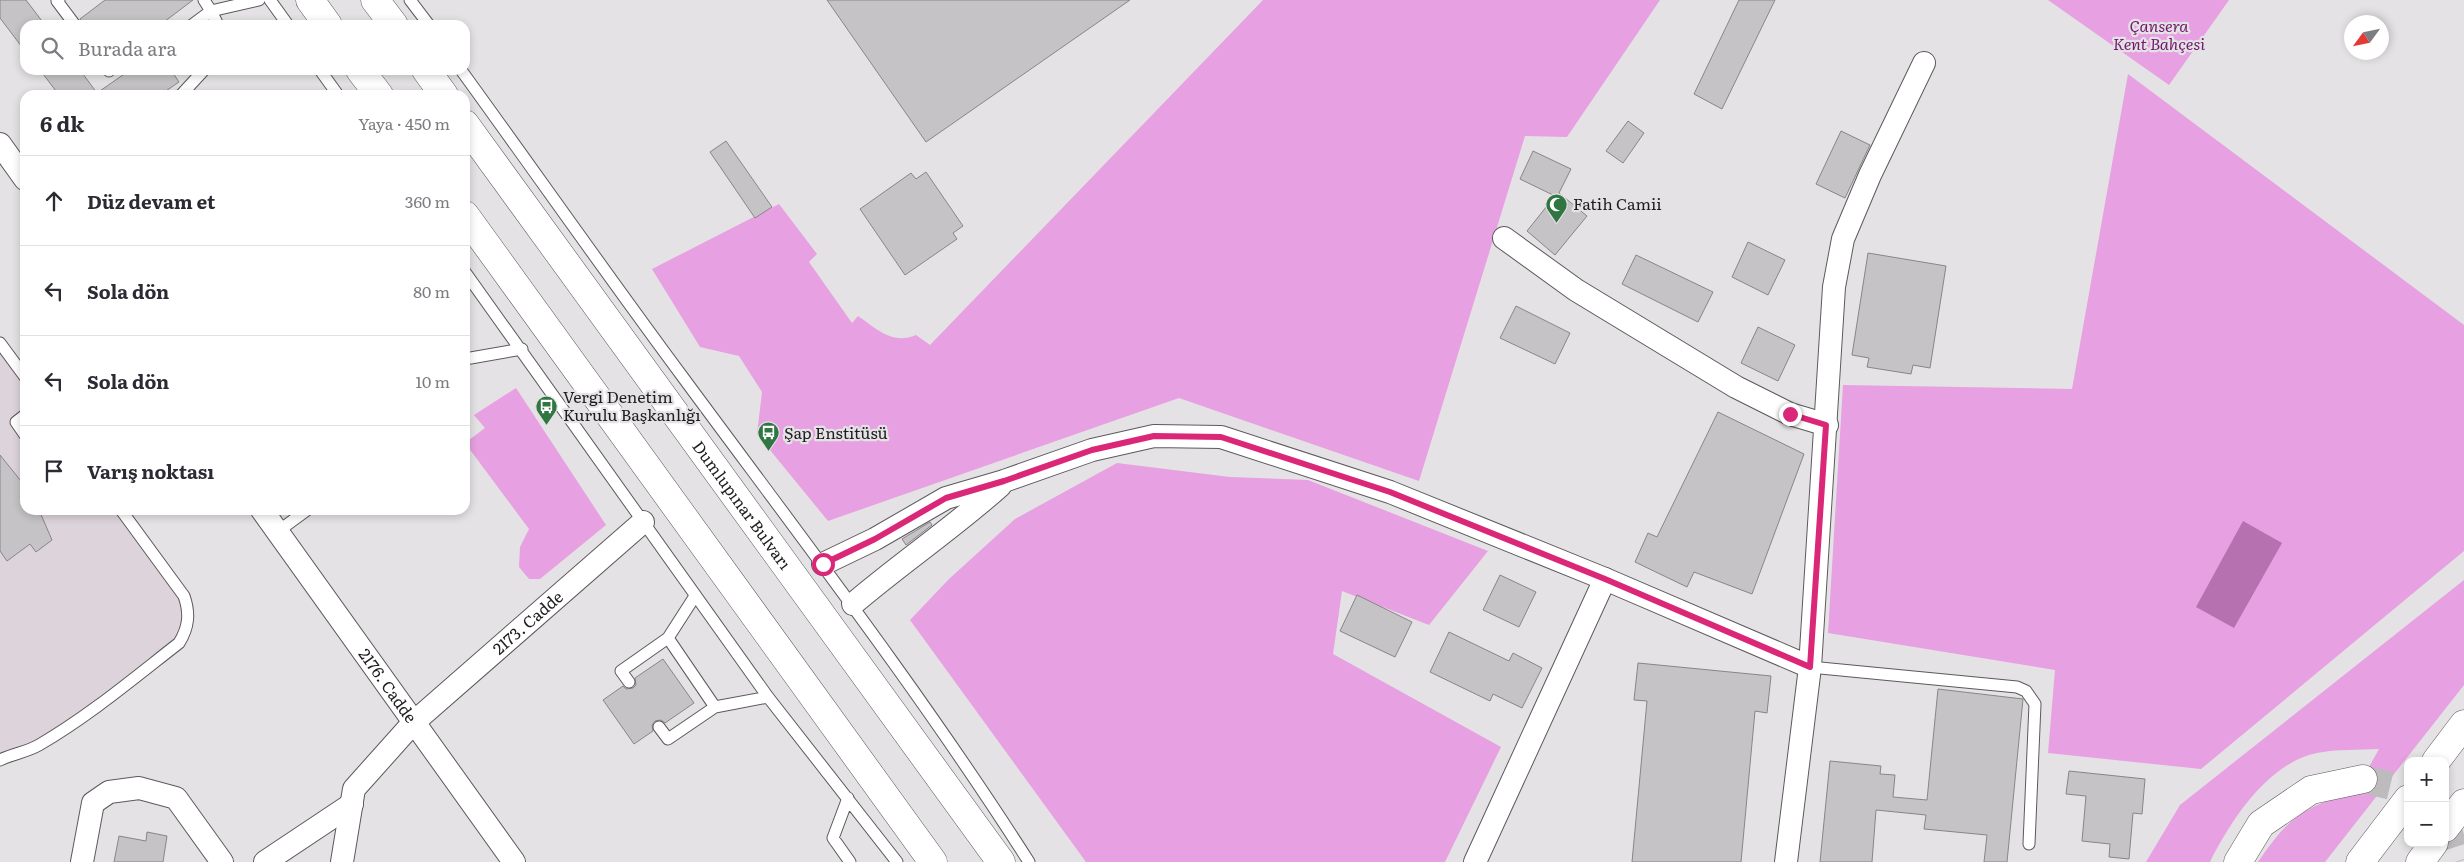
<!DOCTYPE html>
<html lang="tr">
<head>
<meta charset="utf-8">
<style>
	body { margin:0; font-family:Literata,serif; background:#f7f7f7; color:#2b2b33 }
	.controls { position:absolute; right:15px; bottom:15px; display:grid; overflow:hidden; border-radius:10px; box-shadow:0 2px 8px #0003 }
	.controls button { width:45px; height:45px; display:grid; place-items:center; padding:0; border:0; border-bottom:1px solid #e1e1e2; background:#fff; color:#2b2b33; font:25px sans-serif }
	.compass { position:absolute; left:2344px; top:15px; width:45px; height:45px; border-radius:50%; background:#fff; box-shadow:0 2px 8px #0003; rotate:237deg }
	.stop { position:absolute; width:15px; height:15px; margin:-11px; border:4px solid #db2777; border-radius:50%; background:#fff }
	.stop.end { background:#db2777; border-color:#fff; box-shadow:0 1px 5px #0008 }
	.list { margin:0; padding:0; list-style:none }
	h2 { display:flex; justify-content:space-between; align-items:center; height:65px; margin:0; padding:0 20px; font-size:21px }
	h2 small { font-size:16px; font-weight:400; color:#7c7c81 }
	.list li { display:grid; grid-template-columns:32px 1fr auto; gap:15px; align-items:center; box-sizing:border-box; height:90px; padding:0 20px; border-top:1px solid #e1e1e2 }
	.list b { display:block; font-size:19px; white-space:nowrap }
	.list em { font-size:16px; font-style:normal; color:#7c7c81 }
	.icon { flex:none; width:28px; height:28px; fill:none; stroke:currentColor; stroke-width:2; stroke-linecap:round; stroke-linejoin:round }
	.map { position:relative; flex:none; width:2464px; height:862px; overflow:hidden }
	.search { position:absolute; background:#fff; box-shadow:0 2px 8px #0003; left:20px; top:20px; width:450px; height:55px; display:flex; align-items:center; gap:12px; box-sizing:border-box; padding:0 18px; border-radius:15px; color:#7c7c81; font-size:19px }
	.panel { position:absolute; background:#fff; box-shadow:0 2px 8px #0003; left:20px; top:90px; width:450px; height:425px; border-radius:15px }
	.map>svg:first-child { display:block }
</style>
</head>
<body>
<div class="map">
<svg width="2464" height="862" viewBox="0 0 2464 862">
	<rect width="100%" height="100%" fill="#e5e2e5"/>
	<path fill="#ddd3db" d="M0,343l25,35v132h96l63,86 1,37 -113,90 -72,37z"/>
	<path fill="#e7a0e1" d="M1263,0h397l-93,137 -42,-1 -106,345 -240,-83 -351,123 -71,-87 5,-42 -23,-36 -39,-9 -48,-78 127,-65 38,50 -8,8 43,61 6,-7c19,13 34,29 58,19l14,10z
		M2048,0h181l-60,85z
		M2128,74l336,251v226l-263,218 -153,-16 7,-83 -227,-37 15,-248 229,4z
		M516,388l90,137 -66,54h-11l-10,-12 1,-20 9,-18 -64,-86 20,-15 -11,-13z
		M1117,463l113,14 78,3 180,71 -59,74 -87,-34 -9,63 168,93 -56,115h-359l-176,-242 39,-41 66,-60z
		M2464,580v105l-139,177h-67c31,-45 45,-55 97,-70l24,-43c-20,1 -42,0 -62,4 -49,10 -86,67 -107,109h-64l34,-57z"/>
	<path fill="#b671b1" d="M2243,521l39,22 -48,85 -38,-21z"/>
	<path fill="#c6c3c6" stroke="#888587" d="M0,0h26l19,25h-20v26l-25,-33z
		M105,0h88l-33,25h-78l-2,-6z
		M827,0h303l-204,142z
		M1739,0h36l-53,109 -28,-15z
		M40,70h40l17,23 33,-23h41l8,12 -19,13h-101z
		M1628,121l16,12 -21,30 -17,-12z
		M1841,131l29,14 -25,53 -29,-14z
		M726,141l46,66 -17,11 -45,-66z
		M1533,151l38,18 -12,24 28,23 -32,39 -28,-24 28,-35 -35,-17z
		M926,172l37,54 -10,7 4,6 -52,36 -45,-66 51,-36 5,6z
		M1748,242l37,18 -17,35 -36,-18z
		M1868,253l78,13 -16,102 -17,-3 -2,9 -44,-7 2,-9 -17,-3z
		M1636,255l77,37 -15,30 -76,-38z
		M1516,306l54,27 -15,31 -55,-26z
		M1758,327l37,18 -17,36 -37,-18z
		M1718,412l86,42 -52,140 -58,-22 -7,15 -52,-25 13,-29 9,4z
		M0,455l25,31v24h14l13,30 -16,12 -6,-8 -23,17 -7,-10z
		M930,522l2,3 -26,20 -4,-6z
		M1500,575l36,17 -17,35 -36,-17z
		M1357,595l55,27 -17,35 -55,-26z
		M1449,632l60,29 4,-8 29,15 -20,40 -29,-14 -3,7 -60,-29z
		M663,659l31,44 -29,20 -4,-3 -6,1 -3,4 1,6 -19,13 -31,-44 20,-14 3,3 7,-1 3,-3 -1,-7z
		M1638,663l133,13 -4,37 -12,-2 -14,151h-109l15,-161 -13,-1z
		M1938,689l85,10 -16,163h-23l3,-27 -63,-6 2,-14 -50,-5 -4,52h-52l10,-101 51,5 -1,8 15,1 -2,22 34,3z
		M2069,771l76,8 -3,35 -9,-1 -4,46 -20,-2 1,-13 -28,-3 4,-45 -20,-2z
		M147,832l20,4 -4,26h-49l5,-26 27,5z"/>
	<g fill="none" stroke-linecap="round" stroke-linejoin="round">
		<path stroke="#bdbbbd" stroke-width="28" stroke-dasharray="28 14" stroke-linecap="butt" d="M2363,779l45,11
			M2445,821l13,41"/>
		<defs>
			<path id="service" d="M59,0l-2,1 18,24
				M204,0l7,11 48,-11
				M270,0l18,25
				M410,0l19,25
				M192,25l19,-14 7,14
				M108,70l1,1
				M320,70l18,25
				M461,70c74,102 146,205 221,306 118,160 240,318 347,486
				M181,95l23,-25
				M465,272l303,425 129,165
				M0,343l25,34
				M465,359l57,-10
				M25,415l-9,7 9,13
				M277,532l30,-22
				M695,596l-27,42 47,69 53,-10
				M1810,667l207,20 9,4 9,13 -6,140
				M629,682l-8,-11 47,-33
				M659,727l9,12 47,-32
				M0,760c12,-6 27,-8 39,-15 50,-29 95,-67 140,-102 10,-16 11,-30 5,-47l-63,-86
				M848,798l-15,40 17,24"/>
			<g id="minor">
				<path d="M0,144l25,35"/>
				<path d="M1504,238l72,52 160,97 54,27 37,11"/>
				<path id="s1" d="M262,510l252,352"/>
				<path d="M823,564l52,-25 71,-41 58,-17 88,-31 62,-14 67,1 169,55 215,87 205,88"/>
				<path d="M853,604c48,-41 100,-76 147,-118"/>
				<path d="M82,862l11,-59 16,-11 30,-4 37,10 46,64"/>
				<path d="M265,862l87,-58"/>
				<path id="s2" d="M342,862l12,-73 59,-66 230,-201"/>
				<path d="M1475,862l130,-283"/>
				<path d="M1786,862l24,-195 24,-380 9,-48 27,-64 54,-112"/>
			</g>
			<path id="primary" d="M2436,761l28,-37
				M2445,828l19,-25
				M2238,862l23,-38 50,-34 52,-11
				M2360,862l48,-63
				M2420,862l14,-19"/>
			<g id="trunk">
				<path d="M310,0l18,25"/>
				<path d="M375,0l19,25"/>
				<path d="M360,70l19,25"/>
				<path d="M426,70l18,25"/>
				<path id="s3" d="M465,124l536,738"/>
				<path d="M465,215l468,647"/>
			</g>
		</defs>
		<use href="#service" stroke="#5c595c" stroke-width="13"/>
		<use href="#minor" stroke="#5c595c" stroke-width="24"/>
		<use href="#primary" stroke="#5c595c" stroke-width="29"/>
		<use href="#trunk" stroke="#5c595c" stroke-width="29"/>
		<use href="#service" stroke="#fff" stroke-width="11"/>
		<use href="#minor" stroke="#fff" stroke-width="22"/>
		<use href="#primary" stroke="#fff" stroke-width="28"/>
		<use href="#trunk" stroke="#fff" stroke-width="28"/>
	</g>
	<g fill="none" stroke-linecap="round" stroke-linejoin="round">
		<path stroke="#db2777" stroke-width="6" d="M823,564l52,-25 71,-41 58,-17 88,-31 62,-14 67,1 169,55 215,87 205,88 16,-242 -36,-11"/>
	</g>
	<defs>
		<symbol id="mosque-pin" viewBox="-11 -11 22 30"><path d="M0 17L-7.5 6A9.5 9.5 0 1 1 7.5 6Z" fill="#2f7642" stroke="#e5e2e5"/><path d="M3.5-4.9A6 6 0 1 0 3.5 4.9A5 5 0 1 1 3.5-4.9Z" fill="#fff"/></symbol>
		<symbol id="bus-pin" viewBox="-11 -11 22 30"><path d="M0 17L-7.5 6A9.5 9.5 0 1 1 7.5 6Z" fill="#2f7642" stroke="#e5e2e5"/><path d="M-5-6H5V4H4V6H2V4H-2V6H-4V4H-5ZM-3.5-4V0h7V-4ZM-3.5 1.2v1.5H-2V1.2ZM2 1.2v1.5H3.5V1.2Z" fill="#fff"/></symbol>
	</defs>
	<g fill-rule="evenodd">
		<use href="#mosque-pin" x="1544" y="192" width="25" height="34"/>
		<use href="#bus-pin" x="534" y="394" width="25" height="34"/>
		<use href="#bus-pin" x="756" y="420" width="25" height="34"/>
	</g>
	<g text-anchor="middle" stroke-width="4.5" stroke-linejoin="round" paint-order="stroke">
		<g font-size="16" font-style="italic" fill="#6f196c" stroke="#e5e2e5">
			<text x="2159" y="32">Çansera<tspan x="2159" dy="18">Kent Bahçesi</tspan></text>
		</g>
		<g font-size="16" fill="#1f1e1f" stroke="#e5e2e5" text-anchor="start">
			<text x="1573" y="210">Fatih Camii</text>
			<text x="563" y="403">Vergi Denetim<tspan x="563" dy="18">Kurulu Başkanlığı</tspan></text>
			<text x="784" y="439">Şap Enstitüsü</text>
		</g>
		<g font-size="16" fill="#1f1e1f" stroke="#e5e2e5">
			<text dy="6" stroke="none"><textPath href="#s3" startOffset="471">Dumlupınar Bulvarı</textPath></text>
			<text dy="6" stroke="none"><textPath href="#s2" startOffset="315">2173. Cadde</textPath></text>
			<text dy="6" stroke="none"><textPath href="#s1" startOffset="216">2176. Cadde</textPath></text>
		</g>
	</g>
</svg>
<div class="controls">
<button>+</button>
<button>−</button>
</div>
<svg class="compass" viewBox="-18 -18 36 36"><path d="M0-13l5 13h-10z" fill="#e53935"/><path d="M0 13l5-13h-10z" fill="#7c7c81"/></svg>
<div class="stop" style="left:823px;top:564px"></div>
<div class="stop end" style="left:1790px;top:414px"></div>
<div class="search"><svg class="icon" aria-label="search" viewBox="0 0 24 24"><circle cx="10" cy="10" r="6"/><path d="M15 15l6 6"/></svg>Burada ara</div>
<section class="panel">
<h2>6 dk<small>Yaya · 450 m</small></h2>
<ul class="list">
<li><svg class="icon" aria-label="ahead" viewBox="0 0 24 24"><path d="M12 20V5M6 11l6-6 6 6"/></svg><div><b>Düz devam et</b></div><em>360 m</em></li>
<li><svg class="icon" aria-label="left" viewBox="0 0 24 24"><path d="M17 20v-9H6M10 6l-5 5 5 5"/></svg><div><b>Sola dön</b></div><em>80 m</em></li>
<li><svg class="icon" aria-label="left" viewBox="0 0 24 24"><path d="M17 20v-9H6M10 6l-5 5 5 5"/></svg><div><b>Sola dön</b></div><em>10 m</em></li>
<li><svg class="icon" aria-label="arrive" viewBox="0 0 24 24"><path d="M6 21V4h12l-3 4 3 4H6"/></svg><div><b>Varış noktası</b></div></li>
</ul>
</section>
</div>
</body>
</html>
